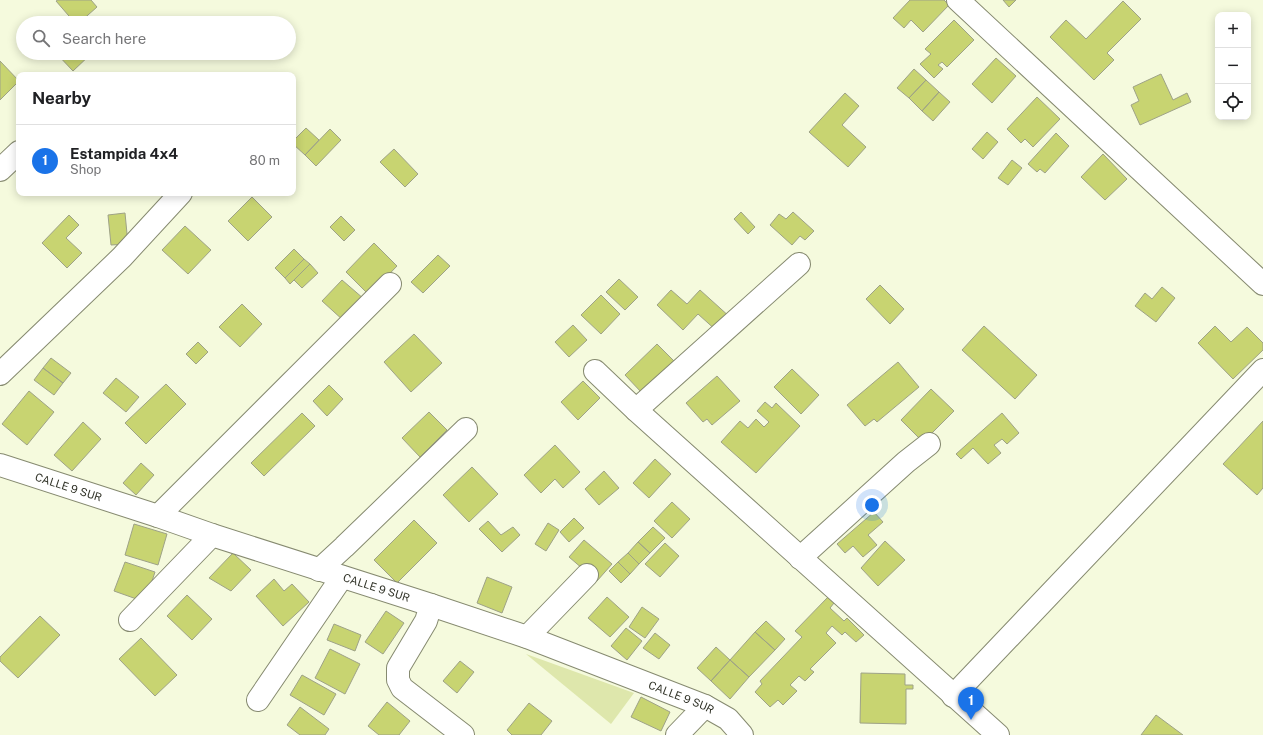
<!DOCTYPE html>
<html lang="en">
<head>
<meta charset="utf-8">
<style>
	body { margin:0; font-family:"Public Sans",sans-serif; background:#f6f6f6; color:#202124 }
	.controls { position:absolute; right:12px; top:12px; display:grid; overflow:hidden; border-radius:8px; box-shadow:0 2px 10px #0003 }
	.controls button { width:36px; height:36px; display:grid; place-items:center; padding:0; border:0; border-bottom:1px solid #e0e0e0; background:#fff; color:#202124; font:20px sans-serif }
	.you { position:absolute; left:872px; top:505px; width:14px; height:14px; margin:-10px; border:3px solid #fff; border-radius:50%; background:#1a73e8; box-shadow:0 0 0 6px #1a73e833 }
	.badge { display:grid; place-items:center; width:26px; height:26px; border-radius:50%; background:#1a73e8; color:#fff; font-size:13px; font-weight:700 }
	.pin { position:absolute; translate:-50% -33px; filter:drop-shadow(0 1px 2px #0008) }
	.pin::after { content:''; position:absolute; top:21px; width:14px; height:12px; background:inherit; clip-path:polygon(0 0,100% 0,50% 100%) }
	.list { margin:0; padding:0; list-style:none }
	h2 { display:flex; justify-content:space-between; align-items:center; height:52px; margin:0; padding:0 16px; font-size:17px }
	h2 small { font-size:13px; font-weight:400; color:#757577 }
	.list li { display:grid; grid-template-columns:26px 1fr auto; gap:12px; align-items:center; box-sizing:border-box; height:72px; padding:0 16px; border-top:1px solid #e0e0e0 }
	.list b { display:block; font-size:15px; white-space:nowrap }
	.list p { margin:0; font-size:13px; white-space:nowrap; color:#757577 }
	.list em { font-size:13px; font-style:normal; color:#757577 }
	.icon { flex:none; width:22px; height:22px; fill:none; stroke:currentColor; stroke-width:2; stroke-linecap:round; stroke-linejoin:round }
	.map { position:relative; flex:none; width:1263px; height:735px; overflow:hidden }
	.search { position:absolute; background:#fff; box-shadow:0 2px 10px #0003; left:16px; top:16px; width:280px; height:44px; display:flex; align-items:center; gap:10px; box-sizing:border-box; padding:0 14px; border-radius:22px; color:#757577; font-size:15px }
	.panel { position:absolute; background:#fff; box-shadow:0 2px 10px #0003; left:16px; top:72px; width:280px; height:124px; border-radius:8px }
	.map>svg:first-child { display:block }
</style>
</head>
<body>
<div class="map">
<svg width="1263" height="735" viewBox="0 0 1263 735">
	<rect width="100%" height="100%" fill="#f5fadd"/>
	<path fill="#dee7ac" d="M526,654l108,39 -23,31z"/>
	<path fill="#c8d471" stroke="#9ea287" d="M58,0h33l6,7 -18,16h-4l-19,-22z
		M910,0h34l5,5 -26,27 -12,-12 -7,8 -11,-10z
		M1003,0h13l-7,7z
		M1123,1l18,18 -34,34 7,7 -20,20 -44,-43 16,-17 20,19z
		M954,20l20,20 -27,27 -5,-5 -4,3 5,4 -9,9 -14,-14 11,-10 -6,-5z
		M56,53h36l-19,18z
		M996,58l20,18 -24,27 -20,-19z
		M0,61l19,20 -19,19z
		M914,69l12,11 -17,18 -12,-10z
		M1161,74l12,26 14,-7 4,9 -51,23 -9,-20 8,-4 -6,-14z
		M926,80l13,12 -17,19 -13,-13z
		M939,92l11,10 -17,19 -11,-10z
		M845,93l14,13 -17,19 24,22 -18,20 -39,-35z
		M1037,97l23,22 -27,28 -8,-8 -4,4 -14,-14z
		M306,128l13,12 -14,15 -12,-11v-3z
		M330,129l11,11 -25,26 -11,-11z
		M987,132l11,10 -15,17 -11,-10z
		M1056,133l13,13 -24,27 -5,-4 -3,3 -9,-8z
		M394,149l24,25 -13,13 -25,-25z
		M1103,154l24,25 -22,21 -24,-23z
		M1012,160l10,8 -14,17 -10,-7z
		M252,197l20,20 -24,24 -20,-20z
		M741,212l14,15 -7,7 -14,-15z
		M793,212l21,19 -9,9 -5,-4 -8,9 -22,-20 9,-11 7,5z
		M125,213l3,31 -17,1 -3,-30z
		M69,215l10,10 -13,13 16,15 -15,15 -25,-25z
		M341,216l14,14 -11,11 -14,-14z
		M185,226l26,24 -23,24 -26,-24z
		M374,243l23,23 -28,29 -23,-23z
		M294,249l10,10 -19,19 -10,-10z
		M438,255l12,11 -27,27 -12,-11z
		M304,259l6,5 -20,20 -5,-6z
		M310,264l8,9 -16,15 -8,-8z
		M619,279l19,18 -13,13 -19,-18z
		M342,280l22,19 -20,22 -22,-20z
		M880,285l24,24 -14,15 -24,-25z
		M1162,287l13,11 -19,24 -21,-16 10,-13 7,6z
		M671,290l16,14 13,-14 31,28 -13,14 -20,-18 -15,16 -26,-25z
		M601,295l19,19 -19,20 -20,-19z
		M242,304l20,20 -22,23 -21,-20z
		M573,325l14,15 -18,17 -14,-15z
		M984,326l53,49 -22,24 -53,-49z
		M1215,326l16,16 16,-15 16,16v7l-30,29 -35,-36z
		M414,334l28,29 -31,29 -27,-30z
		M198,342l10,10 -12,12 -10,-10z
		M657,344l18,18 -33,31 -17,-18z
		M51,358l20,15 -8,10 -20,-15z
		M898,362l21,25 -42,35 -3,-3 -9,7 -18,-21z
		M43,368l20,15 -9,12 -20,-15z
		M792,369l27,26 -18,19 -27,-27z
		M717,376l23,25 -28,24 -5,-6 -4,3 -17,-19z
		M116,378l23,19 -13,15 -23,-19z
		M583,381l17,17 -22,22 -17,-18z
		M166,384l20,20 -40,40 -21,-21z
		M329,385l14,14 -16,17 -14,-15z
		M931,389l23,22 -31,31 -22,-22z
		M29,391l25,21 -27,33 -25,-21z
		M765,402l7,6 4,-5 24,23 -44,47 -35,-31 19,-21 8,7 8,-9 8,8 5,-5 -12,-11z
		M429,412l18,18 -27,27 -18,-19z
		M302,413l13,13 -51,50 -13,-13z
		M1002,413l17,20 -12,11 -5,-5 -8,6 7,8 -13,11 -15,-16 -12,11 -5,-5z
		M1263,421v67l-6,7 -34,-31z
		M83,422l18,17 -29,32 -18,-16z
		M555,445l25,27 -17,16 -8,-9 -14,14 -17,-18z
		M655,459l16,15 -22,24 -16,-15z
		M141,463l13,12 -18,20 -13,-12z
		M472,467l26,27 -29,28 -26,-27z
		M604,471l15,17 -20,17 -14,-16z
		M672,502l18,17 -18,19 -18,-17z
		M874,512l9,10 -15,13 9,10 -14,12 -10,-11 -8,7 -8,-9z
		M574,518l10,10 -15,14 -9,-10z
		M414,520l23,23 -40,40 -23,-23z
		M488,521l13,14 12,-8 7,8 -18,17 -23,-23z
		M548,523l11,7 -13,21 -11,-7z
		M134,524l33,10 -9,31 -33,-10z
		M653,527l12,11 -15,15 -12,-11z
		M584,540l28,24 -15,17 -28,-24z
		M885,541l20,19 -27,26 -17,-18z
		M638,542l12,11 -11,11 -11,-11z
		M665,543l14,13 -19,21 -15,-13z
		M233,553l18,17 -20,21 -22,-13z
		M628,553l11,11 -9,10 -12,-12z
		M125,562l30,10 -10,30 -31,-11z
		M618,562l12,12 -9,9 -12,-12z
		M487,577l25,10 -10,26 -25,-10z
		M274,579l10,12 8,-7 17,18 -26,24 -27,-30z
		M187,595l25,24 -20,21 -25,-24z
		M607,597l22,20 -19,20 -22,-19z
		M828,597l6,6 -4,5 14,13 3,-3 17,17 -8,7 -11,-10 -3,3 -10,-9 -6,7 10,10 -26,26 4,3 -9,9 -6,-5 -9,9 7,6 -14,14 -5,-5 -8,7 -15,-15 7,-8 -2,-3 42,-44 -7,-6z
		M642,607l17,12 -14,19 -16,-11z
		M386,611l18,12 -21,31 -18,-12z
		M40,616l20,19 -42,43 -18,-17v-4z
		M766,621l19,18 -10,11 -20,-18z
		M334,624l27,11 -6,16 -28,-11z
		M626,628l16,13 -15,19 -16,-14z
		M755,632l20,18 -26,27 -19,-17z
		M655,633l15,12 -11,14 -16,-11z
		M141,638l36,37 -22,21 -36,-37z
		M716,647l14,13 -19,21 -14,-13z
		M330,649l30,15 -15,30 -30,-16z
		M730,660l19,17 -19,22 -19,-18z
		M460,661l14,11 -17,21 -14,-12z
		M861,673l44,1v11h8v4h-7v35l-46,-1z
		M302,675l34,19 -12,21 -34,-20z
		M641,697l29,15 -9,19 -30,-14z
		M387,702l23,19 -11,14h-20l-11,-9z
		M529,703l23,18 -11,14h-29l-5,-5z
		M300,707l29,22 -4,6h-25l-13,-10z
		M1156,715l27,20h-42z"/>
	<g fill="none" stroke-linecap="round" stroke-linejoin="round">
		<defs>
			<g id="minor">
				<path d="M958,0l305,284"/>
				<path d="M0,170l19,-18"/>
				<path d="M595,371l41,39 362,325"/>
				<path d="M0,374l122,-117 59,-64"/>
				<path d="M636,410l163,-146"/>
				<path id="s1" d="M0,465l158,51 54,19 219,70 96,32 178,69 23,13 14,16"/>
				<path d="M158,516l232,-232"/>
				<path d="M800,558l106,-96 23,-18"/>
				<path d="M319,570l25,-23 122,-118"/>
				<path d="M431,605l-5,16 -28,47v12l4,8 61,47"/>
				<path d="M130,620l82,-85"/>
				<path d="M527,637l60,-62"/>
				<path d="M953,696l310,-326"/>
				<path d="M258,700l84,-123"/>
				<path d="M677,735l28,-29"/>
			</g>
		</defs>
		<use href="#minor" stroke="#868a70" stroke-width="24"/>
		<use href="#minor" stroke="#fff" stroke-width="22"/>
	</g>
	<g text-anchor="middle" stroke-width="3.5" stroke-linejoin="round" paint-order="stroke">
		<g font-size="11" fill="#323429" stroke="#f5fadd">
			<text dy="4" stroke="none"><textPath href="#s1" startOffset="72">CALLE 9 SUR</textPath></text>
			<text dy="4" stroke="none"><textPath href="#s1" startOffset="396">CALLE 9 SUR</textPath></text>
			<text dy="4" stroke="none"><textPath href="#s1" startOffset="720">CALLE 9 SUR</textPath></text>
		</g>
	</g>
</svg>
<div class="controls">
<button>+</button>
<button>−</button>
<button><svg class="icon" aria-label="locate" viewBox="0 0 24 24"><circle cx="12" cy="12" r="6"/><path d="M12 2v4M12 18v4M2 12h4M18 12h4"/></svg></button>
</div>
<div class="you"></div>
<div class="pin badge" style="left:971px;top:720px">1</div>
<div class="search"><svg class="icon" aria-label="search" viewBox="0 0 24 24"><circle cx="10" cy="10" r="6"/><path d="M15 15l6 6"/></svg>Search here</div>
<section class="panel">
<h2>Nearby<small></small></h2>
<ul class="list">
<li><span class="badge">1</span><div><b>Estampida 4x4</b><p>Shop</p></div><em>80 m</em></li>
</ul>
</section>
</div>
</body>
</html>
